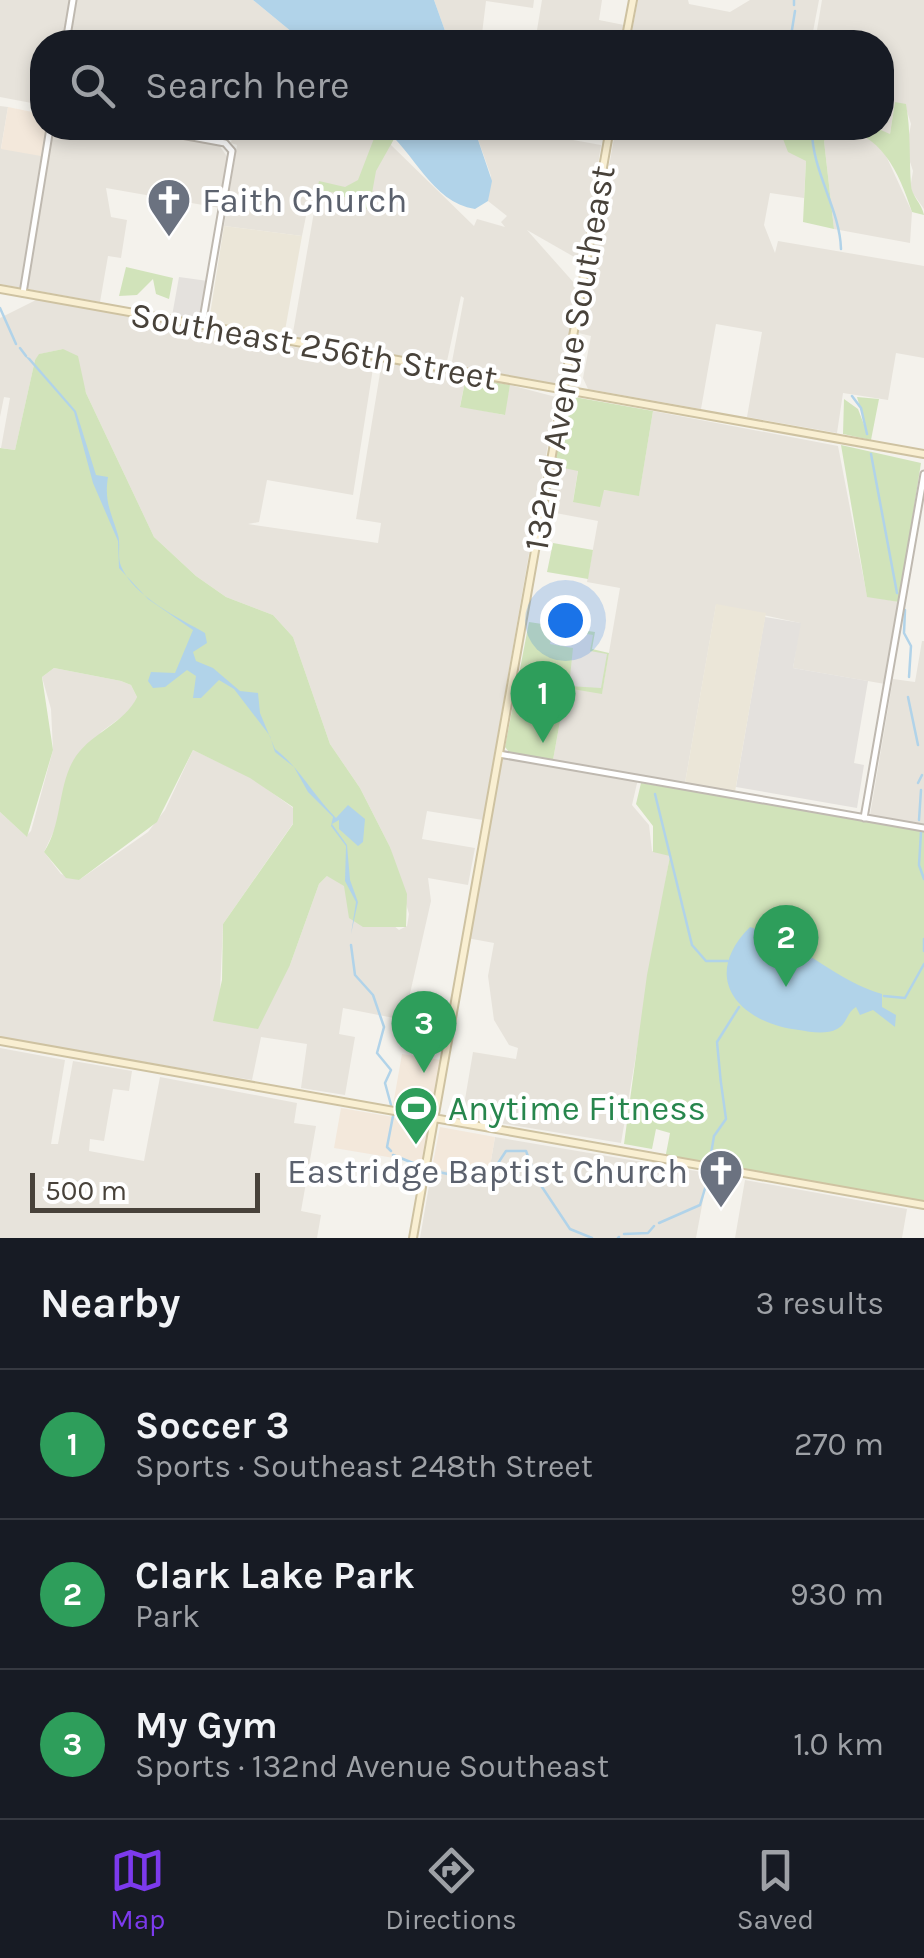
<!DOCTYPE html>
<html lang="en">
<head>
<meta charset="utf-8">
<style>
	body { margin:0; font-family:Karla,sans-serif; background:#20242c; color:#f1f3f6 }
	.scale { position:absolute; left:30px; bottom:25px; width:230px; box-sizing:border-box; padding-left:10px; border:5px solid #48423a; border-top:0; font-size:28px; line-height:35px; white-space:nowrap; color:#48423a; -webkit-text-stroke:8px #fff; paint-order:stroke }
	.you { position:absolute; left:565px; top:620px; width:35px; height:35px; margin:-25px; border:8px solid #fff; border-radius:50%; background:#1a73e8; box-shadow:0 0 0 15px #1a73e833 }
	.badge { display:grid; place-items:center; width:65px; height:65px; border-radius:50%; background:#7c3aed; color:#fff; font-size:32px; font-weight:700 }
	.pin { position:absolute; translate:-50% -82px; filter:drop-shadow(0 2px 5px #0008) }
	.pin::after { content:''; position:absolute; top:52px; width:35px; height:30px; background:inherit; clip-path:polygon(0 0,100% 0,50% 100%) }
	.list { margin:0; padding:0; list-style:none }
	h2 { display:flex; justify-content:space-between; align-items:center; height:130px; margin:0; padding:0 40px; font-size:42px }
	h2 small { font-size:32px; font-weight:400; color:#9ea1a6 }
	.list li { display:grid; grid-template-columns:65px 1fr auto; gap:30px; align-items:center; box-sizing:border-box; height:150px; padding:0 40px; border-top:2px solid #363941 }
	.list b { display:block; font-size:38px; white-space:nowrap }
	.list p { margin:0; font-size:32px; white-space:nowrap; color:#9ea1a6 }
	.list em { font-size:32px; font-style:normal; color:#9ea1a6 }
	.icon { flex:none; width:55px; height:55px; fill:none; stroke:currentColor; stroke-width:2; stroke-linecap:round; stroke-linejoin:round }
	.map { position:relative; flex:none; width:924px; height:1238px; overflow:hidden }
	.search { position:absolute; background:#171b24; box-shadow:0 5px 15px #0003; left:30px; right:30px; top:30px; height:110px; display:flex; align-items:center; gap:25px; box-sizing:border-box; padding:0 35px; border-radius:40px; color:#9ea1a6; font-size:38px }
	.sheet { height:580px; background:#171b24 }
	nav { display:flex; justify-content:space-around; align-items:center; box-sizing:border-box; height:140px; border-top:2px solid #363941; background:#171b24; font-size:28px; color:#9ea1a6 }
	nav a { display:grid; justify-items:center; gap:5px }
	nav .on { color:#7c3aed }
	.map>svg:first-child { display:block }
</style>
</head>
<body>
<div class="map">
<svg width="924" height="1238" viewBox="0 0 924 1238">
	<rect width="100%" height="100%" fill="#f4f2ec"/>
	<path fill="#e7e3db" d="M0,0h70l-7,42h-21v63l-42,-8z
		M76,0h177l51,42h-235z
		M434,0h100l-1,8 -47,-7 -5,41h-32z
		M542,0h60l-3,20 25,5 -3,17h-86z
		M638,0h50l1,4 41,8 20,-12h69l-8,42 -22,-4 -1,4h-158z
		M822,0h102v209l-14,-20 3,-18 -7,-21 5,-26 -5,-16 -11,-6 -5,32 -10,-1 -4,-5h6v-86h-67z
		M0,106l8,1 -7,41 40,7 5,-27h74l99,17 9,13 -8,50 -114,-20 5,29 16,3 -6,38 -13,-2 -8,46 -100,-18z
		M234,128h149l10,8 -2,9 83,81 3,-7 28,8 -4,-5 6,-6 -19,-15 3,-25 -17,-48h89l-1,10 39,7 -18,117 -56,-32 48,54 -1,33 -14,64 -7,3 -102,-17 13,-69 -3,-2 -15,70 -154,-28 22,-126 -7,-1 -5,25 -78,-10 13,-81 -6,-2z
		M616,128h179l11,33 -2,37 -34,-5 -6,32 11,28 3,-12 146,25v92l-28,-5 -8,47 -45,-7 -6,40 -90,-16 15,-85 -46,-8 -15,85 -113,-20 -5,-11 8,-42 -13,-3z
		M835,128l24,1 22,16 31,67 -2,31 -76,-14 -10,-88z
		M38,299l336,63 -21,133 -86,-15 -8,42 -11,2 130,19 3,-20 -25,-4 26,-158 84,16 -6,29 44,9 6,-30 46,12 -73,423 -56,-9 -5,28 53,9 -7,37 -40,-7 3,23 -27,119 -61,-12 -4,26 16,3 -10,58 -44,-7 6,-44 -46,-7 -9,43 -252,-42v-226l26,24 5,-5 22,-81 -2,-41 -9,-32 12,-9 67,13 10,4 6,12 -6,13 -30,22 -57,120 17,22 18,6 69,-48 17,-22 28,-60 57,27 46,33 -2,12 -71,102 -3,68 70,-27 29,-81 8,-8 7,1 65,53 8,-4 2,-12 -19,-67 -30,-59 -30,-44 -37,-107 -20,-22 -47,-18 -30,-21 -42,-39 -68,-144 -7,-23 -16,-21 -23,5 -5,6 -20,90 -14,-2 9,-50 -6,-1 -4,20v-99z
		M653,411l185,35 29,150 32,6 -14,82 -92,-16 7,-45 -84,-18 -31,178 -132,-23 13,-72 36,5 18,-105 -33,-6 11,-61 -53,-10 9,-45 24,4 -5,31 30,-11 36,5z
		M922,641h2v183l-54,-9 23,-136 22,3z
		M499,757l139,22 -6,26 17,20 3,26 18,4 -49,288 -159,-26 11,-65 43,7 2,-11 -9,-3 -15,-25 -6,-44 6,-33 -27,-5z
		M0,1048l65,12 -14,84h7l15,-83 59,10 -3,20 -16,-2 -9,52 -14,-2 -1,12 55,10 16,-84 137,26 -3,20 22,3 -15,85 20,4 -4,23h-317z
		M495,1137l213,36 -12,65h-276l12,-70 56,10z
		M745,1180l162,29 -5,29h-167z"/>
	<path fill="#f3e8db" d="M8,107l34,7v14h4l-5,28 -40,-7z
		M402,1054l39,6 -10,51 -38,-6z
		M341,1108l87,15 -4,40 -90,-15z
		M440,1127l55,10 -7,41 -56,-10z"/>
	<path fill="#e4e1dd" d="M179,277l29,4 -9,38 -27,-3z
		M765,617l36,6 -8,45 75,13 -14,82 10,2 -7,43 -121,-21z"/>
	<path fill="#ebe6d8" d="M224,226l78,10 -18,100 -75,-15z
		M716,604l50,9 -31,179 -50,-9z"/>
	<path fill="#d1e3ba" d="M895,102l11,2c5,27 3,54 5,81 0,10 11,19 13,30l-12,-3c-13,-40 -31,-81 -77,-84l-11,13 10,88 -31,-7 3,-61 -18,-9 -5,-13 11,-4 1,-7h81l14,6z
		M378,128l16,11 -18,32 -7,39 -32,-17 -20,-3 2,-9 26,6 13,-7z
		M126,267l47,11 -4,21 -13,-5 -3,-15 -16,16 -18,1z
		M63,349l15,7 8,37 68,144 42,39 30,21 47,18 20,22 37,107 30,44 30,59 17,47 -1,33h-43l-14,-9 -5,-32 -17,-10 -8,8 -29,81 -32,64 -45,-8 9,-41 1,-56 70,-100v-17l-43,-29 -57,-28 -36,72 -78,58 -13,-2 -22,-26c19,-28 13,-68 32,-96 17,-24 49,-33 61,-59l-6,-12 -10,-4 -67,-13 -12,9 11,73 -26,87 -27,-25v-364l15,2 20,-90 4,-6z
		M466,377l44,8 -5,30 -45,-8z
		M574,397l79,14 -14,85 -35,-6 -4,17 -27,-5 5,-31 -24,-5 10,-51z
		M857,397l22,2 -8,41 -28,-6 1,-35 14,10 10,26z
		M841,445l80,18 -22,139 -32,-5z
		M553,543l40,7 -5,29 -41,-7z
		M529,622l66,10 -3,17 17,4 -7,41 -36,-6 -13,72 -44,-8 -4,-5z
		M641,783l283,45v377l-259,-46 5,-26 -14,-4 -4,20 -28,-5 23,-169 23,-119 -17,-4v-26l-17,-22z"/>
	<path fill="#e4e2e0" d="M553,628l40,7 -3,16 17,3 -6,34 -32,-2 4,-38 -23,-4z"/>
	<path fill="#b1d3e9" d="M253,0h181l15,42h-145z
		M383,128h91l18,53 -4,20 -13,8c-44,-7 -61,-58 -92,-81z
		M25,356l5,2 46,53 20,64 12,2c-4,24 3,35 10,58 3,10 -1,21 3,31 13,31 58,52 84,67l2,10 -14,9 3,9 17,7 27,23 18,2 2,20 15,36c25,19 38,46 61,69l12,-13 17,14 -2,23 -5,4 -19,-17v-9l-7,4 15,21 3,35 8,22 -7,32 5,-32 -11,-21 1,-35 -15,-20 2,-9 -25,-25 -14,-25 -19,-15 -5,-16 -36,-47 -15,-9 -18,18h-8l3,-22 -9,-6 -22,17 -12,1 -5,-7 3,-9 24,1 18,-43 -45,-31 -29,-31 -1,-27 -25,-58 -19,-71z
		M750,927c49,14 86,54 132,67v13l14,8 -1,12 -22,-17 -13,5 -4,-8c-9,5 -9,17 -19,22 -11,6 -27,3 -38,1 -60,-7 -100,-52 -49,-103z"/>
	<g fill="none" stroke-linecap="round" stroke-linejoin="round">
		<path stroke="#b1d3e9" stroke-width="2.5" d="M794,0v5
			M790,42l5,-31
			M812,128c-1,42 28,81 29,121
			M0,308l16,36
			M20,348l6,8
			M852,396l9,12 6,26
			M871,454l26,139
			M905,610l-1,23 7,13 -2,31
			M908,697l10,48
			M918,783l4,-8
			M655,794l37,151 14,16h22
			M919,820l2,-30
			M921,832l-2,33 5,14
			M924,939v12
			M351,945l4,30 18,20 11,32 -7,26 14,17 -6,13 6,22
			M884,996l21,2 19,-34
			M391,1151l-4,-4 6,-31
			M393,1155l30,12
			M710,1160l4,-24 12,-17c-4,-25 -7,-50 -9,-77l22,-35
			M429,1170l52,11 8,-4 17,-26h20l10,27 34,51 22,9
			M659,1223l41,-18 10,-33
			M624,1234l24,-1 6,-7
			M618,1238l1,-1"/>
		<defs>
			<path id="tertiary" d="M66,42l7,-42
				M143,128l82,15 7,8 -30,174
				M23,293l27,-165
				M499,754l425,74
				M864,818l60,-344"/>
			<path id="secondary" d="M625,42l8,-42
				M0,289l924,165
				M0,1041l924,164
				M413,1238l197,-1110"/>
		</defs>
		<use href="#tertiary" stroke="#bfb9b0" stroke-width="9"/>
		<use href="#secondary" stroke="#cec2a1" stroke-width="10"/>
		<use href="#tertiary" stroke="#fff" stroke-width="5"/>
		<use href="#secondary" stroke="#f9efd2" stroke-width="6"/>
	</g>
	<defs>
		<symbol id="church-pin" viewBox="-11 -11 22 30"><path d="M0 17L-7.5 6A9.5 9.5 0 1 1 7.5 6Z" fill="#6b7280" stroke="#fff"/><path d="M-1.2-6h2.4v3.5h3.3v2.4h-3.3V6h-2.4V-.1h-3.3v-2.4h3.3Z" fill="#fff"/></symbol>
		<symbol id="stadium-pin" viewBox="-11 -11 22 30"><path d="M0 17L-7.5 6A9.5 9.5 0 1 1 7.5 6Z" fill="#2e9e5b" stroke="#fff"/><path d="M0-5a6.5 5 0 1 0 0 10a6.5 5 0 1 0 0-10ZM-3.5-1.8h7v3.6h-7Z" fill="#fff"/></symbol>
	</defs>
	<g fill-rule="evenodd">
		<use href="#church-pin" x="144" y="175" width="50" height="68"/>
		<use href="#stadium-pin" x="391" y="1083" width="50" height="68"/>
		<use href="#church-pin" x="696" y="1146" width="50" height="68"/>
	</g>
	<g text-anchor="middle" stroke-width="8" stroke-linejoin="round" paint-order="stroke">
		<g font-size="35" fill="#5b616d" stroke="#fff" text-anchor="start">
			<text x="202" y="212">Faith Church</text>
			<text x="688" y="1183" text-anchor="end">Eastridge Baptist Church</text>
		</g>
		<g font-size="35" fill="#48423a" stroke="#fff">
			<text transform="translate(314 346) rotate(10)" y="12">Southeast 256th Street</text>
			<text transform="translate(569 358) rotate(-80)" y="12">132nd Avenue Southeast</text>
		</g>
		<g font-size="35" fill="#27864d" stroke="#fff" text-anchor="start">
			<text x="448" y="1120">Anytime Fitness</text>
		</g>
	</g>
</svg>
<div class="scale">500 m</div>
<div class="you"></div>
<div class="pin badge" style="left:543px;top:743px;background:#2e9e5b">1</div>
<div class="pin badge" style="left:786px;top:987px;background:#2e9e5b">2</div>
<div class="pin badge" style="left:424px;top:1073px;background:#2e9e5b">3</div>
<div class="search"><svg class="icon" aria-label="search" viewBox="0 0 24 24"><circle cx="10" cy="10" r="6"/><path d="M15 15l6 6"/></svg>Search here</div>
</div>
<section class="sheet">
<h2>Nearby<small>3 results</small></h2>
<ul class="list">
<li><span class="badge" style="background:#2e9e5b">1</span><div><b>Soccer 3</b><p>Sports · Southeast 248th Street</p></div><em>270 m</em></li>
<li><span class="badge" style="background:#2e9e5b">2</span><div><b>Clark Lake Park</b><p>Park</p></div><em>930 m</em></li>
<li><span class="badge" style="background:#2e9e5b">3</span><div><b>My Gym</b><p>Sports · 132nd Avenue Southeast</p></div><em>1.0 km</em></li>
</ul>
</section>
<nav>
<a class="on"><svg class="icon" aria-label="map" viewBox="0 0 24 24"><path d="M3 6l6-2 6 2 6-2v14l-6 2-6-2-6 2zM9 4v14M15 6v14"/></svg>Map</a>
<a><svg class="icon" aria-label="directions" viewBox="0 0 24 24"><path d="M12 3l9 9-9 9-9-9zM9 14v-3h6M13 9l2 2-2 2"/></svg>Directions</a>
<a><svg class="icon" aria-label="saved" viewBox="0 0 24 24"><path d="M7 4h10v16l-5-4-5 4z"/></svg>Saved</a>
</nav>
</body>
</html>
